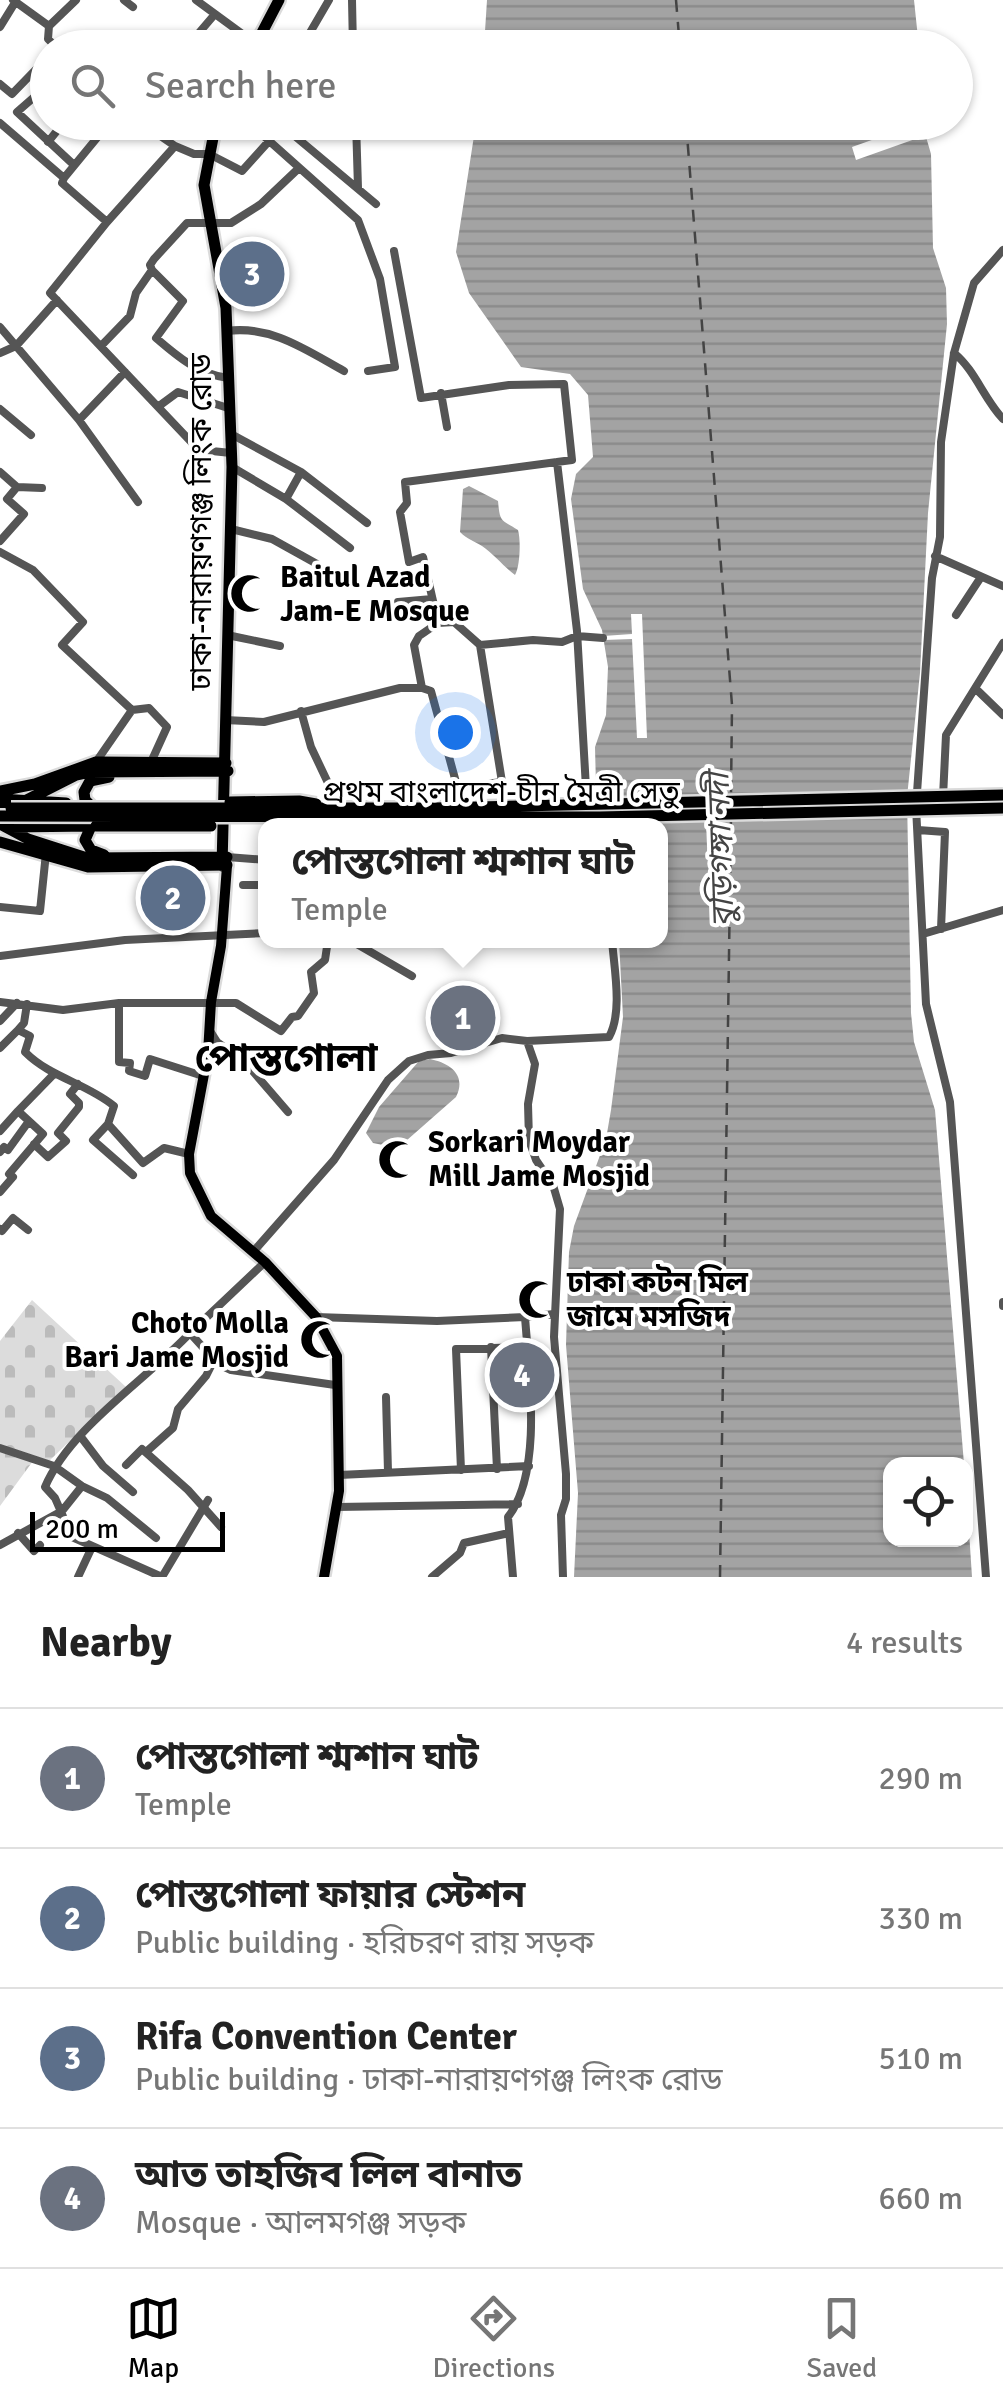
<!DOCTYPE html>
<html lang="en">
<head>
<meta charset="utf-8">
<style>
	body { margin:0; font-family:Signika,"Noto Sans Bengali",sans-serif; background:#f2f2f2; color:#222 }
	.controls { position:absolute; right:30px; bottom:30px; display:grid; overflow:hidden; border-radius:20px; box-shadow:0 2px 8px #0004 }
	.controls button { width:90px; height:90px; display:grid; place-items:center; padding:0; border:0; border-bottom:2px solid #e0e0e0; background:#fff; color:#222; font:50px sans-serif }
	.scale { position:absolute; left:30px; bottom:25px; width:195px; box-sizing:border-box; padding-left:10px; border:5px solid #000; border-top:0; font-size:28px; line-height:35px; white-space:nowrap; color:#000; -webkit-text-stroke:8px #fff; paint-order:stroke }
	.you { position:absolute; left:455px; top:732px; width:35px; height:35px; margin:-25px; border:8px solid #fff; border-radius:50%; background:#1a73e8; box-shadow:0 0 0 15px #1a73e833 }
	.badge { display:grid; place-items:center; width:65px; height:65px; border-radius:50%; background:#000; color:#fff; font-size:32px; font-weight:700 }
	.pin { position:absolute; translate:-50% -50%; border:5px solid #fff; box-shadow:0 2px 10px #0006 }
	.popup { position:absolute; left:258px; top:818px; width:410px; height:130px; box-sizing:border-box; display:grid; place-content:center; border-radius:20px; background:#fff; filter:drop-shadow(0 2px 8px #0005); font-size:32px; white-space:nowrap; color:#767676 }
	.popup b { font-size:38px; color:#222 }
	.popup::after { content:''; position:absolute; left:50%; top:100%; margin-left:-20px; border:20px solid transparent; border-top-color:#fff }
	.list { margin:0; padding:0; list-style:none }
	h2 { display:flex; justify-content:space-between; align-items:center; height:130px; margin:0; padding:0 40px; font-size:42px }
	h2 small { font-size:32px; font-weight:400; color:#767676 }
	.list li { display:grid; grid-template-columns:65px 1fr auto; gap:30px; align-items:center; box-sizing:border-box; height:140px; padding:0 40px; border-top:2px solid #e0e0e0 }
	.list b { display:block; font-size:38px; white-space:nowrap }
	.list p { margin:0; font-size:32px; white-space:nowrap; color:#767676 }
	.list em { font-size:32px; font-style:normal; color:#767676 }
	.icon { flex:none; width:55px; height:55px; fill:none; stroke:currentColor; stroke-width:2; stroke-linecap:round; stroke-linejoin:round }
	.map { position:relative; flex:none; width:1003px; height:1577px; overflow:hidden }
	.search { position:absolute; background:#fff; box-shadow:0 2px 8px #0004; left:30px; right:30px; top:30px; height:110px; display:flex; align-items:center; gap:25px; box-sizing:border-box; padding:0 35px; border-radius:55px; color:#767676; font-size:38px }
	.sheet { height:690px; background:#fff }
	nav { display:flex; justify-content:space-around; align-items:center; box-sizing:border-box; height:140px; border-top:2px solid #e0e0e0; background:#fff; font-size:28px; color:#767676 }
	nav a { display:grid; justify-items:center; gap:5px }
	nav .on { color:#000 }
	.map>svg:first-child { display:block }
</style>
</head>
<body>
<div class="map">
<svg width="1003" height="1577" viewBox="0 0 1003 1577">
	<defs>
		<pattern id="cemetery-stones" width="16" height="16" patternUnits="userSpaceOnUse" patternTransform="scale(2.5)"><rect width="16" height="16" fill="#dcdcdc"/><path d="M2 7V4a2 2 0 0 1 4 0v3zM10 15v-3a2 2 0 0 1 4 0v3z" fill="#bbb"/></pattern>
		<pattern id="water-rules" width="6" height="5" patternUnits="userSpaceOnUse" patternTransform="scale(2.5)"><rect width="6" height="5" fill="#a3a3a3"/><path d="M0 2.5h6" fill="none" stroke="#8b8b8b"/></pattern>
	</defs>
	<rect width="100%" height="100%" fill="#fff"/>
	<path fill="url(#cemetery-stones)" d="M32,1300l94,87 -78,75 -12,-5 -36,49v-165z"/>
	<path fill="url(#water-rules)" d="M487,0h427l4,38 -3,10 -431,-1z
		M476,123h446l9,31 2,94 13,40 1,36 -19,189 -8,160 -13,124 4,216 3,29 21,68 29,354h-74v76h76v-55l6,92h-398l4,-84 -12,-148 3,-93 5,-26 32,-87 5,-29 12,-93 -4,-76 41,-1v-114l-63,-1 -2,-78 11,-32 2,-48 -6,-37 -19,-41 -12,-90 5,-25 17,-17 -5,-62 -18,-21 -49,-7 -52,-74 -13,-41z
		M469,486l29,15c2,21 2,18 20,29 3,10 2,37 -3,45 -10,-7 -21,-21 -33,-29 -8,-5 -15,-7 -22,-14l3,-43z
		M430,1059c20,4 37,16 26,38l-58,51 -25,-5 -7,-10 13,-26 40,-46z"/>
	<path fill="#fff" d="M914,125l4,13 -62,22 -4,-13z
		M631,614h11l5,124h-10l-5,-99 -28,1 -1,-4 29,-2z"/>
	<g fill="none" stroke-linecap="round" stroke-linejoin="round">
		<path stroke="#444" stroke-width="2.5" stroke-dasharray="12 10" stroke-linecap="butt" d="M676,0l4,48
			M686,122l46,583 -1,89
			M720,1577l11,-760"/>
		<defs>
			<path id="major" d="M227,866l-6,80 -10,56 -3,51 -19,101 1,19 21,43 54,46 51,55 21,39 2,135 -15,86"/>
			<path id="highway" d="M254,48l25,-48
				M221,122l-8,16 -9,47 22,123 6,159 -10,399
				M0,791l35,-7 61,-22 130,1
				M0,799l66,4
				M0,807l11,1 65,-33 14,-3 138,-1
				M93,808l-8,-8 -1,-8 6,-11 19,-4
				M95,817l-10,23 6,10 13,5
				M0,824l28,15 59,19 140,-1
				M298,826l32,-6
				M11,827l81,-1
				M0,842l88,25 139,-2"/>
		</defs>
		<use href="#major" stroke="#dbdbdb" stroke-width="15"/>
		<use href="#highway" stroke="#dbdbdb" stroke-width="16"/>
		<path stroke="#555" stroke-width="8" d="M13,0l36,26
			M124,0l9,7
			M196,0l60,44
			M352,0l1,48
			M0,27l16,-26
			M57,48l-9,-9 1,-13 27,-26
			M186,48l29,-34
			M301,48l28,-48
			M0,84l12,10 36,-37
			M48,85l-31,27 57,53
			M140,122l35,24 19,8h15l33,17 27,-30
			M248,122l110,98 22,59 15,88 -27,4
			M278,122l98,82
			M344,122l12,10
			M356,122l2,66
			M0,123l64,55 -2,5 45,39 68,-76
			M48,142l16,-20
			M64,178l46,-56
			M107,222l-57,71 145,153 7,4 29,3
			M394,251l27,147 88,-13 55,-1 8,76 -167,22 2,21 -7,9 9,50 14,-5 15,66 -19,13 -5,9 8,43 9,3 37,135
			M152,270l31,31 -27,37c22,19 42,36 72,40
			M0,327l79,93 46,-48
			M227,331c44,-6 79,19 117,40
			M101,346l29,-30 6,-23 16,-23 -2,-5 4,-6 33,-36h44l30,-19 38,-36
			M0,353l16,-7 41,-46
			M954,353c21,17 30,46 49,66
			M441,393l6,34
			M159,406l19,-14 50,16
			M0,409l31,26
			M79,420l59,82
			M231,434l70,38 -15,27
			M557,462l20,169 9,157 -3,25 5,13
			M232,467l54,32 64,49
			M0,472l17,15
			M301,472l66,51
			M231,529l41,10 45,25
			M0,541l24,-27 -17,-15 10,-12 25,1
			M0,552l33,18 50,52 -21,23 70,65 -36,52
			M935,556l68,30
			M398,602l34,-3
			M956,615l25,-38
			M438,623l16,-1 26,23
			M227,635l53,11
			M976,689l27,26
			M132,710l17,-2 18,19 -15,33
			M301,711l10,36 18,38
			M225,720l39,2 136,-34h22
			M459,787l43,-5 -22,-137 53,-5 29,2 15,-6 26,2
			M943,797l3,-62 57,-92
			M918,830l27,2 -4,97
			M227,857l39,3
			M243,885h23
			M0,907l40,4 6,-58
			M923,934l80,-24
			M350,940l62,36
			M416,940h4
			M0,956l125,-16 141,-7
			M0,1002l63,8 56,-7h117l45,28 11,-14 6,-1 16,-23 -3,-21 14,-12 3,-20
			M119,1003v59l11,1 -1,8 16,5 5,-17 53,17
			M27,1004l-3,19 -6,7 12,6 -5,16c26,26 61,31 89,54l-6,18 35,39 21,-15 25,6
			M0,1021l17,-18
			M210,1031l7,11 27,19 44,51
			M527,1041l8,23 -7,40 1,36 7,20 17,25 7,24 -6,128 12,137v25l-5,16 2,62
			M0,1048l18,-18
			M18,1111l35,-36
			M108,1124l-15,16 40,35
			M0,1131l18,-20 25,23 -34,40 4,3 -13,15
			M34,1144l14,13 18,-16 -8,-8 21,-26v-4l-9,-9 8,-10
			M0,1152l4,-5 4,3 21,-29
			M0,1229l2,2 11,-13 15,12
			M253,1252l81,-92 54,-80 21,-19 19,-6 23,-2 51,-15 25,3 82,-4c14,-25 5,-69 3,-97
			M1003,1302v4
			M316,1317l121,4 88,-4
			M190,1333l75,-71
			M491,1347l6,122
			M386,1397l2,75
			M81,1437l22,29 30,26
			M0,1448l54,18 28,20 25,12 49,40
			M146,1452l27,-24 5,-19 28,-33 9,-18
			M126,1465l16,-16 46,41 33,37
			M461,1470l-5,-121 71,-2
			M339,1475l190,-9
			M337,1507l181,-3
			M18,1533l16,18 6,-6
			M0,1545l62,-34 20,-25
			M78,1577l14,-30
			M162,1577l-90,-40 -17,-39 -10,-11c25,-59 101,-107 145,-154l28,31 13,6 104,15
			M162,1577l46,-77
			M432,1577l28,-24 4,-10 45,-10
			M513,1577l-5,-60c35,-45 21,-144 17,-200l29,-3
			M986,1577l-36,-475 -24,-98 -10,-197 16,-229 8,-41 1,-95 13,-89 20,-70 29,-33"/>
		<use href="#major" stroke="#000" stroke-width="10"/>
		<use href="#highway" stroke="#000" stroke-width="11"/>
		<defs>
			<path id="highway-bridge" d="M230,802l69,-1 17,3
				M11,808h424l568,-13
				M0,816l600,1 403,-9
				M96,826h115"/>
		</defs>
		<use href="#highway-bridge" stroke="#dbdbdb" stroke-width="16" stroke-linecap="butt"/>
		<use href="#highway-bridge" stroke="#000" stroke-width="11"/>
	</g>
	<defs>
		<symbol id="mosque-bare" viewBox="-9 -9 18 18"><path d="M3.5-4.9A6 6 0 1 0 3.5 4.9A5 5 0 1 1 3.5-4.9Z" fill="#000" stroke="#fff" stroke-width="2.5" paint-order="stroke"/></symbol>
	</defs>
	<g fill-rule="evenodd">
		<use href="#mosque-bare" x="222" y="566" width="55" height="55"/>
		<use href="#mosque-bare" x="370" y="1132" width="55" height="55"/>
		<use href="#mosque-bare" x="510" y="1272" width="55" height="55"/>
		<use href="#mosque-bare" x="292" y="1312" width="55" height="55"/>
	</g>
	<g text-anchor="middle" stroke-width="8" stroke-linejoin="round" paint-order="stroke">
		<g font-size="30" fill="#000" stroke="#fff">
			<text transform="translate(201 522) rotate(-90)" y="10">ঢাকা-নারায়ণগঞ্জ লিংক রোড</text>
			<text x="501" y="802">প্রথম বাংলাদেশ-চীন মৈত্রী সেতু</text>
		</g>
		<g font-size="30" font-weight="bold" fill="#000" stroke="#fff" text-anchor="start">
			<text x="280" y="587">Baitul Azad<tspan x="280" dy="34">Jam-E Mosque</tspan></text>
			<text x="428" y="1152">Sorkari Moydar<tspan x="428" dy="34">Mill Jame Mosjid</tspan></text>
			<text x="567" y="1292">ঢাকা কটন মিল<tspan x="567" dy="34">জামে মসজিদ</tspan></text>
			<text x="289" y="1333" text-anchor="end">Choto Molla<tspan x="289" dy="34">Bari Jame Mosjid</tspan></text>
		</g>
		<g font-size="32" font-style="italic" fill="#444" stroke="#fff">
			<text transform="translate(720 850) rotate(-92)" y="11">বুড়িগঙ্গা নদী</text>
		</g>
		<g font-size="40" font-weight="bold" fill="#000" stroke="#fff">
			<text x="286" y="1071">পোস্তগোলা</text>
		</g>
	</g>
</svg>
<div class="controls">
<button><svg class="icon" aria-label="locate" viewBox="0 0 24 24"><circle cx="12" cy="12" r="6"/><path d="M12 2v4M12 18v4M2 12h4M18 12h4"/></svg></button>
</div>
<div class="scale">200 m</div>
<div class="you"></div>
<div class="pin badge" style="left:463px;top:1018px;background:#6b7280">1</div>
<div class="popup"><b>পোস্তগোলা শ্মশান ঘাট</b>Temple</div>
<div class="pin badge" style="left:173px;top:898px;background:#5c6f8a">2</div>
<div class="pin badge" style="left:252px;top:274px;background:#5c6f8a">3</div>
<div class="pin badge" style="left:522px;top:1375px;background:#6b7280">4</div>
<div class="search"><svg class="icon" aria-label="search" viewBox="0 0 24 24"><circle cx="10" cy="10" r="6"/><path d="M15 15l6 6"/></svg>Search here</div>
</div>
<section class="sheet">
<h2>Nearby<small>4 results</small></h2>
<ul class="list">
<li><span class="badge" style="background:#6b7280">1</span><div><b>পোস্তগোলা শ্মশান ঘাট</b><p>Temple</p></div><em>290 m</em></li>
<li><span class="badge" style="background:#5c6f8a">2</span><div><b>পোস্তগোলা ফায়ার স্টেশন</b><p>Public building · হরিচরণ রায় সড়ক</p></div><em>330 m</em></li>
<li><span class="badge" style="background:#5c6f8a">3</span><div><b>Rifa Convention Center</b><p>Public building · ঢাকা-নারায়ণগঞ্জ লিংক রোড</p></div><em>510 m</em></li>
<li><span class="badge" style="background:#6b7280">4</span><div><b>আত তাহজিব লিল বানাত</b><p>Mosque · আলমগঞ্জ সড়ক</p></div><em>660 m</em></li>
</ul>
</section>
<nav>
<a class="on"><svg class="icon" aria-label="map" viewBox="0 0 24 24"><path d="M3 6l6-2 6 2 6-2v14l-6 2-6-2-6 2zM9 4v14M15 6v14"/></svg>Map</a>
<a><svg class="icon" aria-label="directions" viewBox="0 0 24 24"><path d="M12 3l9 9-9 9-9-9zM9 14v-3h6M13 9l2 2-2 2"/></svg>Directions</a>
<a><svg class="icon" aria-label="saved" viewBox="0 0 24 24"><path d="M7 4h10v16l-5-4-5 4z"/></svg>Saved</a>
</nav>
</body>
</html>
